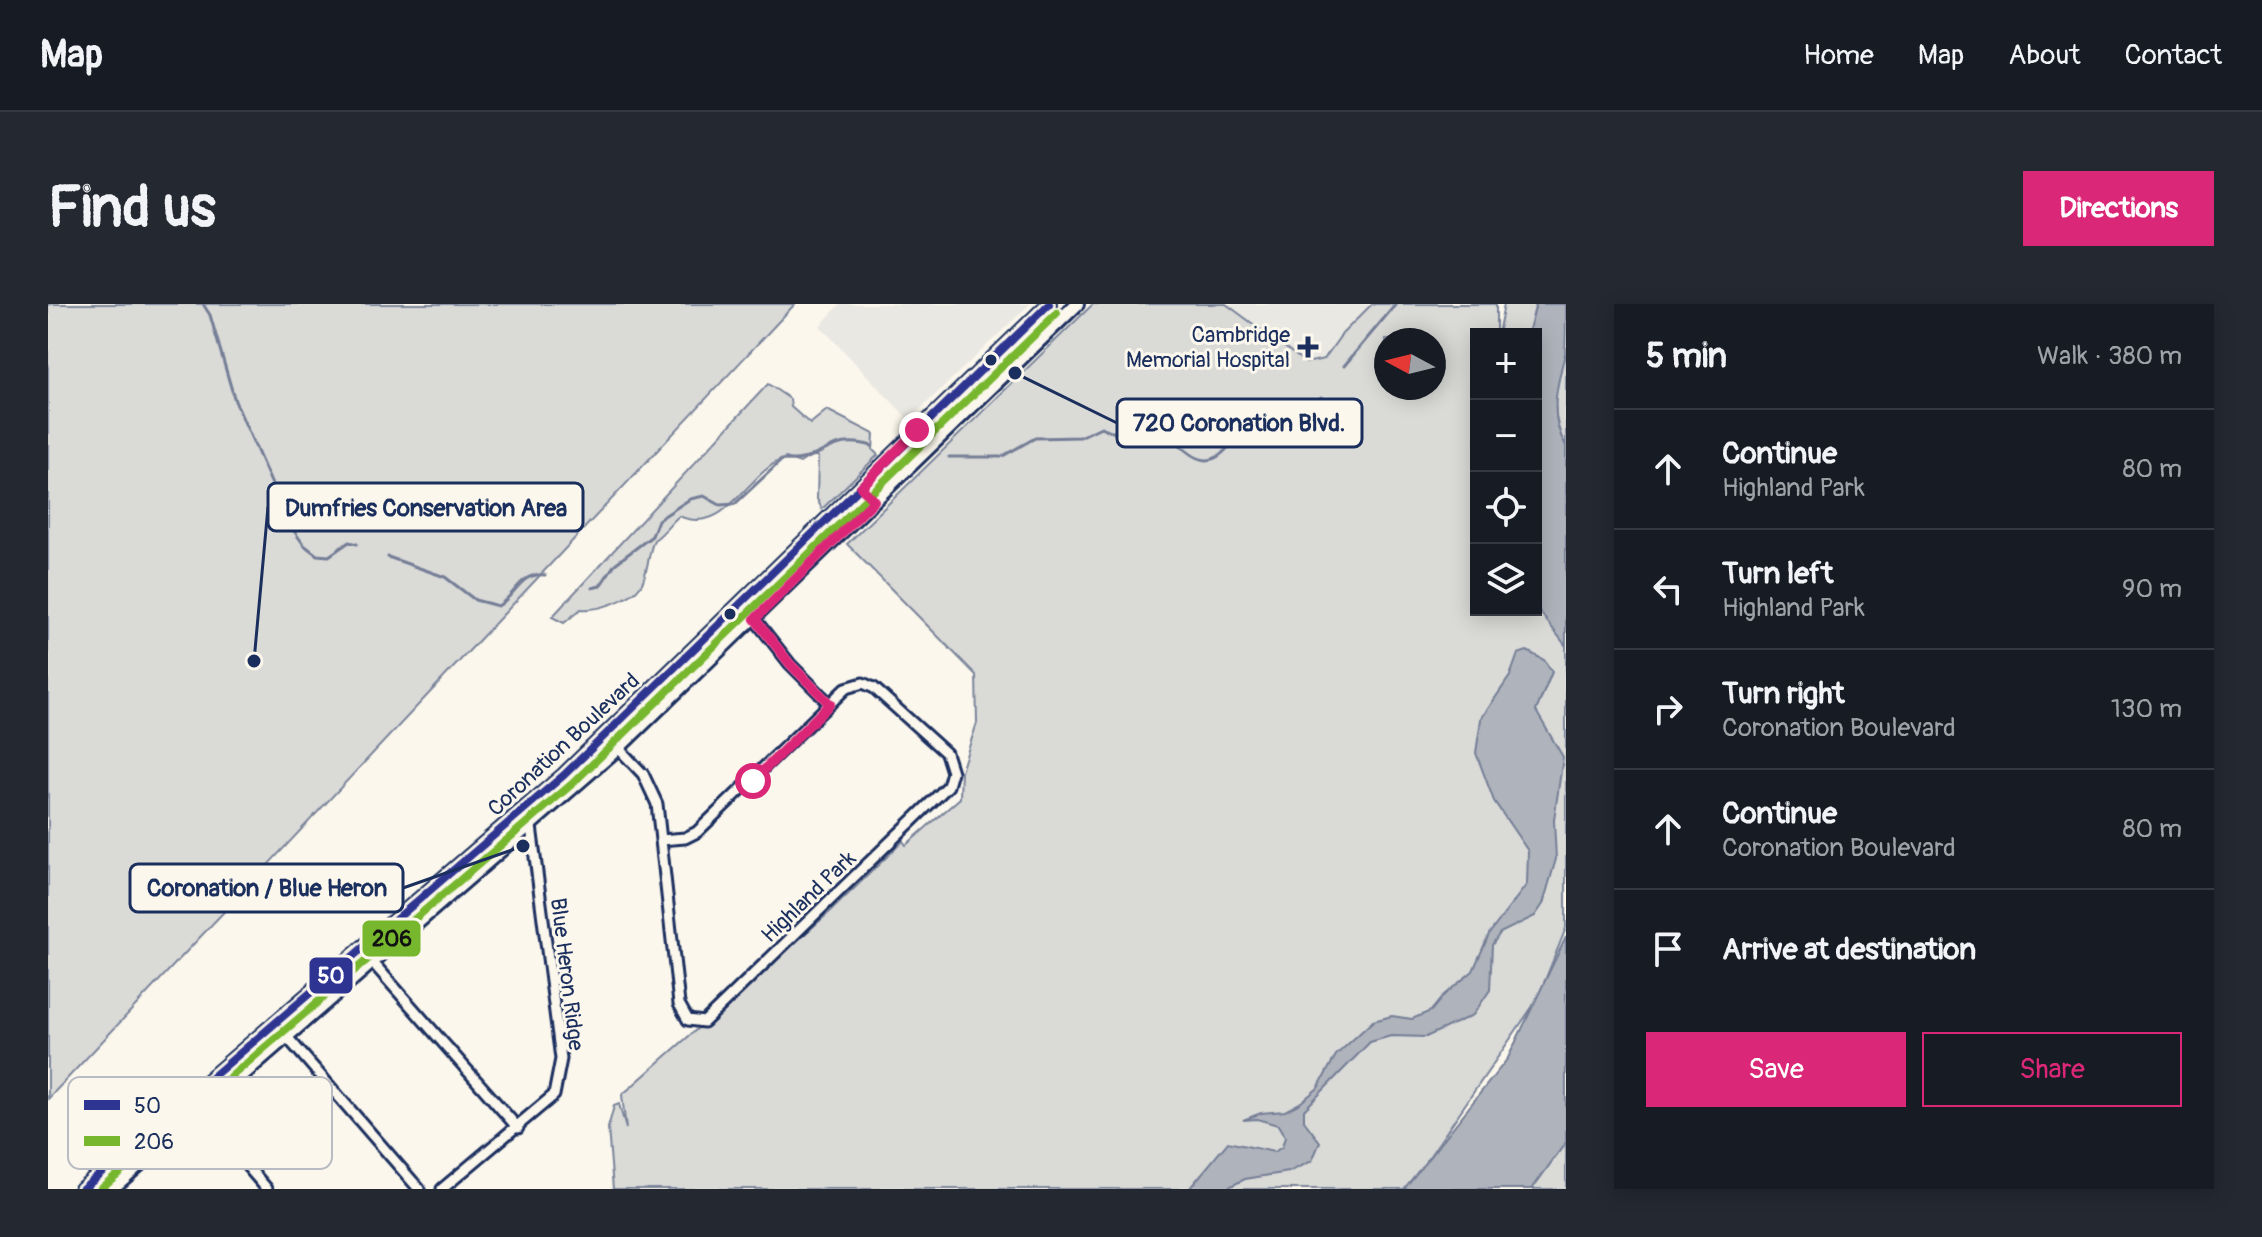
<!DOCTYPE html>
<html lang="en">
<head>
<meta charset="utf-8">
<style>
	body { margin:0; font-family:Pangolin,sans-serif; background:#242831; color:#f1f3f6 }
	.controls { position:absolute; right:24px; top:24px; display:grid; overflow:hidden; border-radius:0px; box-shadow:0 4px 20px #0003 }
	.controls button { width:72px; height:72px; display:grid; place-items:center; padding:0; border:0; border-bottom:2px solid #363941; background:#171b24; color:#f1f3f6; font:40px sans-serif }
	.compass { position:absolute; left:1326px; top:24px; width:72px; height:72px; border-radius:50%; background:#171b24; box-shadow:0 4px 20px #0003; rotate:277deg }
	.stop { position:absolute; width:24px; height:24px; margin:-18px; border:6px solid #db2777; border-radius:50%; background:#fff }
	.stop.end { background:#db2777; border-color:#fff; box-shadow:0 2px 8px #0008 }
	.list { margin:0; padding:0; list-style:none }
	h2 { display:flex; justify-content:space-between; align-items:center; height:104px; margin:0; padding:0 32px; font-size:34px }
	h2 small { font-size:26px; font-weight:400; color:#9ea1a6 }
	.list li { display:grid; grid-template-columns:52px 1fr auto; gap:24px; align-items:center; box-sizing:border-box; height:120px; padding:0 32px; border-top:2px solid #363941 }
	.list b { display:block; font-size:30px; white-space:nowrap }
	.list p { margin:0; font-size:26px; white-space:nowrap; color:#9ea1a6 }
	.list em { font-size:26px; font-style:normal; color:#9ea1a6 }
	.actions { display:flex; gap:16px; padding:24px 32px }
	.actions a { flex:1; padding:18px 0; border:2px solid #db2777; border-radius:0px; text-align:center; font-size:28px; color:#db2777 }
	.actions .main { background:#db2777; color:#fff }
	.icon { flex:none; width:44px; height:44px; fill:none; stroke:currentColor; stroke-width:2; stroke-linecap:round; stroke-linejoin:round }
	.map { position:relative; flex:none; width:1518px; height:885px; overflow:hidden; border-radius:0px }
	header { display:flex; align-items:center; gap:48px; box-sizing:border-box; height:112px; padding:0 40px; background:#171b24; border-bottom:2px solid #363941 }
	header strong { font-size:38px }
	nav { display:flex; gap:44px; margin-inline-start:auto; font-size:28px }
	.intro { display:flex; align-items:center; justify-content:space-between; box-sizing:border-box; height:192px; padding:0 48px }
	h1 { margin:0; font-size:56px }
	.button { padding:20px 36px; border-radius:0px; background:#db2777; color:#fff; font-size:28px; font-weight:700 }
	main { display:flex; gap:48px; padding:0 48px }
	aside { flex:1; background:#171b24; border-radius:0px; box-shadow:0 4px 20px #0003 }
	.map>svg:first-child { display:block }
</style>
</head>
<body>
<header>
<strong>Map</strong>
<nav><a>Home</a><a>Map</a><a>About</a><a>Contact</a></nav>
</header>
<div class="intro"><h1>Find us</h1><a class="button">Directions</a></div>
<main>
<div class="map">
<svg width="1518" height="885" viewBox="0 0 1518 885">
	<rect width="100%" height="100%" fill="#fbf7ec"/>
	<filter id="ink" filterUnits="userSpaceOnUse"><feTurbulence type="fractalNoise" baseFrequency=".0125" numOctaves="2"/><feDisplacementMap in="SourceGraphic" scale="16" xChannelSelector="R" yChannelSelector="G"/><feConvolveMatrix kernelMatrix="1 2 1 2 8 2 1 2 1" color-interpolation-filters="sRGB"/></filter>
	<g filter="url(#ink)">
		<path fill="#eae8e2" d="M792,0h190l-121,116 -89,-94z
			M1178,0h146l-30,30 -19,26 -17,3z"/>
		<path fill="#dadad7" stroke="#7a849a" stroke-width="2" fill-rule="evenodd" d="M0,0h747l-747,795z
			M1045,0h133l80,59 18,-4 18,-25 30,-30h124v30h-20v276h60v-32l30,58v292l-29,72 -130,189h-794l-5,-61 6,-22 5,-2 7,25 -4,-34 209,-184 72,-70 3,4 54,-47 1,-27 16,-48 -1,-48 -129,-131zM1338,36h48v48h-48z
			M1456,0h32l-8,30h-30z
			M1518,49v93c-16,-28 -13,-65 0,-93z
			M720,80l22,15 1,8 19,17 17,-14 47,24 -1,16 5,5 -56,54 -5,-10 1,-42 -6,-2 -12,8 -14,-5c-39,12 -58,79 -107,58 -10,8 -14,17 -25,24 -6,13 -6,33 -13,45 -10,15 -44,26 -60,24l-17,14 -12,-6z
			M1518,838v47h-34z"/>
		<path fill="#afb3bb" stroke="#747e96" stroke-width="2" d="M1488,0h30c0,15 0,36 -1,50 -8,31 -17,62 1,92v200l-30,-39v-273h-8z
			M1479,347l17,9 8,12 -16,39 27,46 -9,63 2,39 -13,45 -8,12 -35,17 -8,12 -2,45 -17,25 -47,22 -35,-1 -21,6 -66,68v11l16,21 -8,19 -23,11 -44,7 -20,10h-36l39,-47 46,10 8,-5 3,-10 -7,-12 -21,-6 -14,1 18,-7 24,-2 15,-8 18,-15 18,-33 37,-34 19,-5 20,3 19,-8 13,-16 29,-24 16,-37 38,-50 1,-33 -34,-50 -18,-48 5,-34 29,-43 8,-22z
			M1518,633v205l-34,47h-128l104,-131z"/>
		<g fill="none" stroke-linecap="round" stroke-linejoin="round">
			<path stroke="#747e96" stroke-width="3" d="M155,0l7,11 25,86 38,86 6,23 25,35 13,10 12,1 20,-14 8,2
				M1296,62l52,-62
				M901,153h52l34,-19 45,-1 21,-10 33,14 30,-6c15,6 26,24 42,25 19,0 28,-25 43,-34 26,-14 53,0 72,-29
				M340,253l57,20 30,23 23,6c19,-12 22,-34 47,-31
				M544,284l8,-2 15,-22 37,-28 6,-16 32,-21 14,-3 16,9 15,-1 47,-44c43,4 44,-27 90,-14"/>
			<defs>
				<path id="street" d="M694,299l48,61 40,40
					M557,430l38,40 14,30 22,200 9,16 16,2 244,-236 4,-14 -6,-19 -72,-65 -11,-5 -17,5 -149,144 -12,6 -24,2
					M312,644l158,180
					M226,718l145,167
					M140,793l79,92
					M394,885l112,-94 7,-36 -30,-233 -10,-15"/>
				<path id="secondary" d="M34,885l482,-414 485,-471
					M63,885l508,-442 458,-443"/>
			</defs>
			<use href="#street" stroke="#1b2f5e" stroke-width="15"/>
			<use href="#secondary" stroke="#1b2f5e" stroke-width="18"/>
			<use href="#street" stroke="#fbf7ec" stroke-width="9"/>
			<use href="#secondary" stroke="#fbf7ec" stroke-width="12"/>
			<defs>
				<path id="bus-1" d="M34,885l482,-414 485,-471"/>
				<path id="bus-2" d="M52,885l472,-405 485,-471"/>
			</defs>
			<use href="#bus-1" stroke="#fbf7ec" stroke-width="14"/>
			<use href="#bus-2" stroke="#fbf7ec" stroke-width="14"/>
			<use href="#bus-1" stroke="#2e3491" stroke-width="8"/>
			<use href="#bus-2" stroke="#77b72e" stroke-width="8"/>
		</g>
	</g>
	<g fill="none" stroke-linecap="round" stroke-linejoin="round" filter="url(#ink)">
		<path stroke="#db2777" stroke-width="10" d="M705,477l77,-77 -40,-40 -35,-45 119,-118 -13,-14 56,-57"/>
	</g>
	<g fill="#1b2f5e" stroke="#fbf7ec" stroke-width="3">
		<path d="M1256 31h8v8h8v8h-8v8h-8v-8h-8v-8h8z"/>
		<circle cx="943" cy="56" r="7"/>
		<circle cx="682" cy="310" r="7"/>
	</g>
	<g text-anchor="middle" stroke-width="6" stroke-linejoin="round" paint-order="stroke">
		<g font-size="22" fill="#1b2f5e" stroke="#fbf7ec" text-anchor="end">
			<text x="1242" y="38">Cambridge<tspan x="1242" dy="25">Memorial Hospital</tspan></text>
		</g>
		<g font-size="22" fill="#1b2f5e" stroke="#fbf7ec">
			<text transform="translate(515 440) rotate(-43)" y="8">Coronation Boulevard</text>
			<text transform="translate(760 592) rotate(-44)" y="8">Highland Park</text>
			<text transform="translate(520 670) rotate(83)" y="8">Blue Heron Ridge</text>
		</g>
	</g>
	<rect x="20" y="773" width="264" height="92" rx="12" fill="#fbf7ec" stroke="#b8bbc1" stroke-width="2"/>
	<rect x="36" y="796" width="36" height="10" fill="#2e3491"/>
	<rect x="36" y="832" width="36" height="10" fill="#77b72e"/>
	<g font-size="22" fill="#1b2f5e">
		<text x="86" y="809">50</text>
		<text x="86" y="845">206</text>
	</g>
	<path fill="none" stroke="#1b2f5e" stroke-width="3" d="M967 69L1069 119M206 357L220 203M475 542L355 584"/>
	<g fill="#1b2f5e" stroke="#fbf7ec" stroke-width="3">
		<circle cx="967" cy="69" r="8"/>
		<circle cx="206" cy="357" r="8"/>
		<circle cx="475" cy="542" r="8"/>
	</g>
	<g fill="#fbf7ec" stroke="#1b2f5e" stroke-width="3">
		<rect x="1069" y="95" width="245" height="48" rx="8"/>
		<rect x="220" y="179" width="315" height="48" rx="8"/>
		<rect x="82" y="560" width="273" height="48" rx="8"/>
	</g>
	<g font-size="24" text-anchor="middle" font-weight="bold" fill="#1b2f5e">
		<text x="1191" y="127">720 Coronation Blvd.</text>
		<text x="378" y="212">Dumfries Conservation Area</text>
		<text x="219" y="592">Coronation / Blue Heron</text>
	</g>
	<g stroke="#fbf7ec" stroke-width="3">
		<rect x="313" y="615" width="61" height="39" rx="8" fill="#77b72e"/>
		<rect x="260" y="652" width="46" height="39" rx="8" fill="#2e3491"/>
	</g>
	<g font-size="22" text-anchor="middle" font-weight="bold" fill="#fff">
		<text x="283" y="679">50</text>
	</g>
	<g font-size="22" text-anchor="middle" font-weight="bold" fill="#111">
		<text x="344" y="642">206</text>
	</g>
</svg>
<div class="controls">
<button>+</button>
<button>−</button>
<button><svg class="icon" aria-label="locate" viewBox="0 0 24 24"><circle cx="12" cy="12" r="6"/><path d="M12 2v4M12 18v4M2 12h4M18 12h4"/></svg></button>
<button><svg class="icon" aria-label="layers" viewBox="0 0 24 24"><path d="M12 4l9 5-9 5-9-5zM3 14l9 5 9-5"/></svg></button>
</div>
<svg class="compass" viewBox="-18 -18 36 36"><path d="M0-13l5 13h-10z" fill="#e53935"/><path d="M0 13l5-13h-10z" fill="#9ea1a6"/></svg>
<div class="stop" style="left:705px;top:477px"></div>
<div class="stop end" style="left:869px;top:126px"></div>
</div>
<aside>
<h2>5 min<small>Walk · 380 m</small></h2>
<ul class="list">
<li><svg class="icon" aria-label="ahead" viewBox="0 0 24 24"><path d="M12 20V5M6 11l6-6 6 6"/></svg><div><b>Continue</b><p>Highland Park</p></div><em>80 m</em></li>
<li><svg class="icon" aria-label="left" viewBox="0 0 24 24"><path d="M17 20v-9H6M10 6l-5 5 5 5"/></svg><div><b>Turn left</b><p>Highland Park</p></div><em>90 m</em></li>
<li><svg class="icon" aria-label="right" viewBox="0 0 24 24"><path d="M7 20v-9h11M14 6l5 5-5 5"/></svg><div><b>Turn right</b><p>Coronation Boulevard</p></div><em>130 m</em></li>
<li><svg class="icon" aria-label="ahead" viewBox="0 0 24 24"><path d="M12 20V5M6 11l6-6 6 6"/></svg><div><b>Continue</b><p>Coronation Boulevard</p></div><em>80 m</em></li>
<li><svg class="icon" aria-label="arrive" viewBox="0 0 24 24"><path d="M6 21V4h12l-3 4 3 4H6"/></svg><div><b>Arrive at destination</b></div></li>
</ul>
<div class="actions"><a class="main">Save</a><a>Share</a></div>
</aside>
</main>
</body>
</html>
